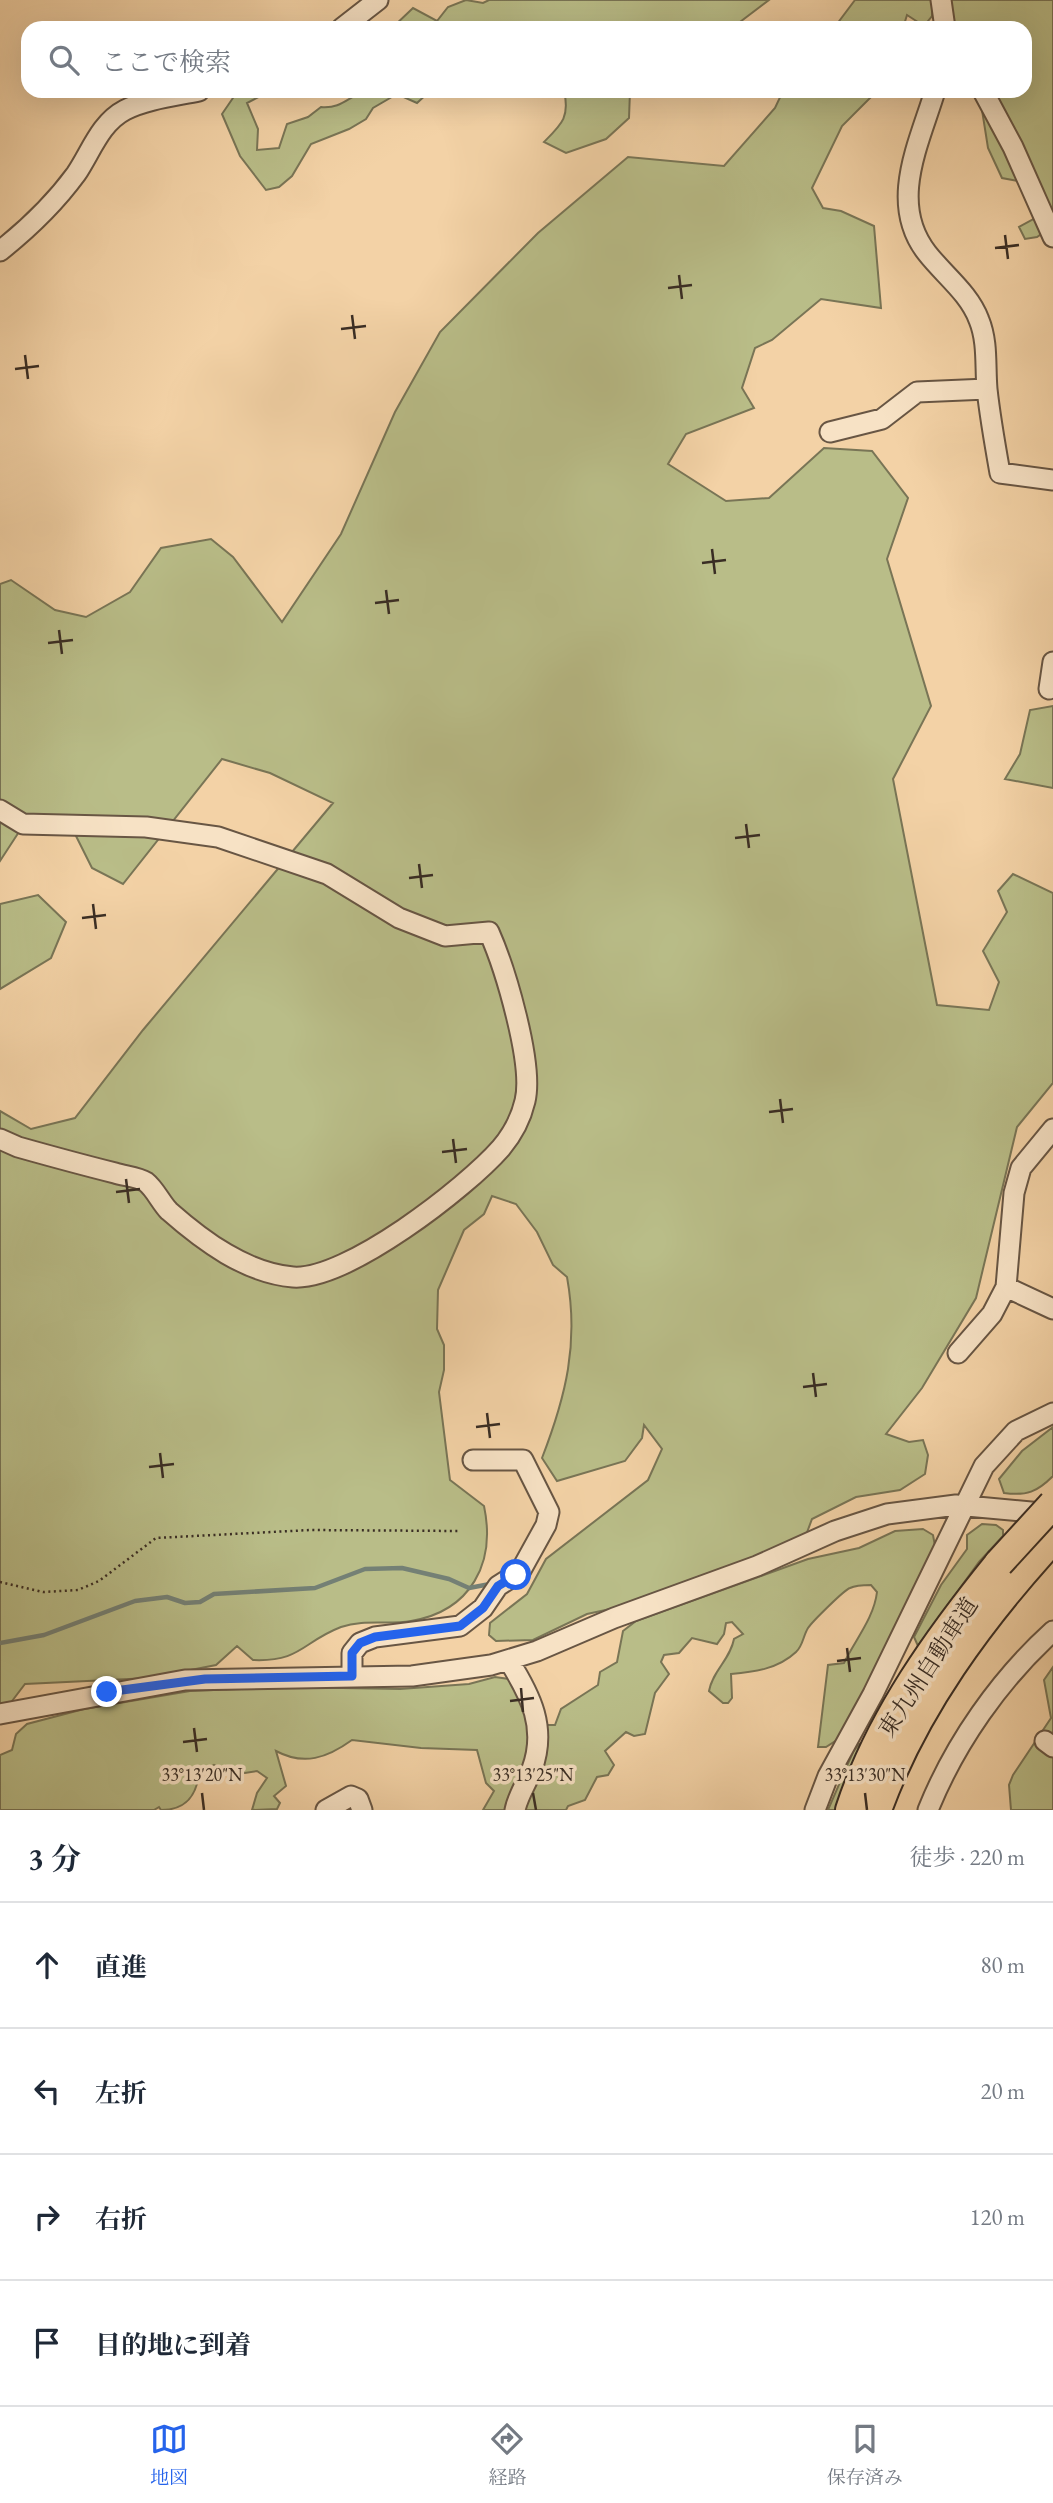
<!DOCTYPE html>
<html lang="ja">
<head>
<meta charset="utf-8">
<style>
	body { margin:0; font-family:"EB Garamond","Noto Serif JP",serif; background:#f6f6f7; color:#1f2937 }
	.stop { position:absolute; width:21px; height:21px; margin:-16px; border:5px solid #2563eb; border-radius:50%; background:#fff }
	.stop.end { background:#2563eb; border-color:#fff; box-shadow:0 2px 7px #0008 }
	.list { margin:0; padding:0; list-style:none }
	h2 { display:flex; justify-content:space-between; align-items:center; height:91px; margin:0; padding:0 28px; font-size:30px }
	h2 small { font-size:23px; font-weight:400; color:#747a83 }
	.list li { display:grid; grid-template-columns:46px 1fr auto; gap:21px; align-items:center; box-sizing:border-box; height:126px; padding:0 28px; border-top:2px solid #e0e1e3 }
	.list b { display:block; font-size:26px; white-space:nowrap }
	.list em { font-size:23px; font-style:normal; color:#747a83 }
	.icon { flex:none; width:38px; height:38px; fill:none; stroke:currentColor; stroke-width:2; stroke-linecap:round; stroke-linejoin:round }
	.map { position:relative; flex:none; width:1053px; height:1810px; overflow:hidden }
	.search { position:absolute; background:#fff; box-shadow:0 7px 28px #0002; left:21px; right:21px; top:21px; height:77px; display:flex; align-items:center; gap:18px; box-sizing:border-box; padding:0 24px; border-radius:21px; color:#747a83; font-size:26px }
	.sheet { height:595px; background:#fff }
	nav { display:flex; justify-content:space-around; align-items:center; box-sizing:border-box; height:98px; border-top:2px solid #e0e1e3; background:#fff; font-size:19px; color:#747a83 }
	nav a { display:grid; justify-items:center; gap:4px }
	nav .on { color:#2563eb }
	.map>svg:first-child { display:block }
</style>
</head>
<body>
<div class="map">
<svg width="1053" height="1810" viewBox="0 0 1053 1810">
	<rect width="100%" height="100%" fill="#f3d2a6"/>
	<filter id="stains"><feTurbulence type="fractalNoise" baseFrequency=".00286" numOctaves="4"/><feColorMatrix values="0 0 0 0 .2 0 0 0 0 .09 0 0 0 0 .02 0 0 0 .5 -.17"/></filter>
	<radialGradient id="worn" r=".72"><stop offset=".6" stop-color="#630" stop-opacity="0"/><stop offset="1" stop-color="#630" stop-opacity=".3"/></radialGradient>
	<path fill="#b9bd88" stroke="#797556" stroke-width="2" d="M466,0l17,3 6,-3h280l-37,28h-340l21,-20 24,13 11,-14z
		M855,0h78l-1,16 -8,10 -17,-11 -4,13h-69z
		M951,0h102v226l-16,11 -12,2 -6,-12 18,-10 -19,-36 -16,-3 -14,-30 -9,-57h46v-63h-69l-9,-16z
		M244,91h26l-23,12 11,26 -1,21 22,-2 8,-24 21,-7 13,-10c23,2 28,-13 47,-16 23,-4 50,0 74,0h-12l-13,12 -20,-9 -24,14 -7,11 -17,10 -38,15 -19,32 -13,11 -13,3 -26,-34 -18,-42 13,-19z
		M564,91h66l-1,27 -23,21 -40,14 -22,-11c18,-18 26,-25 20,-51z
		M783,91h94l-35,35 -30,62 11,20 18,3 33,15 7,82 -60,-9 -49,41 -17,8 -13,40 12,20 -68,26 -18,30 58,37 43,-3 55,-50 48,3 36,47 -21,61 44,147 -38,73 44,226 52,5 10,-28 -16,-31 24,-39 -9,-21 15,-17 40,19v190l-36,44 -41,171 -54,90 -36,46 23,8 14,-2 5,15 -3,19 -25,16 -44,7 -44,22 -6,16 -50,24 -127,46 -42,9 -54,26 -37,1 -7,-6 1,-12 37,-29 19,-35 102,-79 14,-31 -18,-24 -2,13 -17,23 -68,20 -15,-23c24,-62 37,-115 25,-181l-14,-12 -16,-33 -21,-28 -24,-8 -8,18 -20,16 -26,60 -1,39 7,16v25l-5,22 11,88 34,26c12,57 -13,105 -73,115 -23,4 -47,-2 -70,6 -39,15 -40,35 -88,33l-16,-14 -21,19 -66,13 -125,6 -16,21 -9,3v-597l31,18 44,-11 68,-88 190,-227 -63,-30 -48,-14 -99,125 -31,-16 -25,-50 -37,-3 -30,46v-277l11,-4 44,30 31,7 44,-25 31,-44 50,-9 22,18 49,65 59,-88 54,-122 45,-80 98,-99 90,-76 96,9 51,-58z
		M1053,706v82l-48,-9 15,-25 10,-44z
		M38,895l28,27 -15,36 -51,31v-85z
		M1053,1427v49c-16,16 -26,20 -49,17l-5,-14 23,-28z
		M982,1524l14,1 7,5v6l-24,26 -61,84 -4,-9 27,-52 26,-36v-14z
		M923,1529l10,6 2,11 -10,29 -85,163 -14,9h-8l10,-82 16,-2c11,-23 30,-45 33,-71l-6,-7c-6,0 -15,0 -21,3 -6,2 -38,34 -42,40 -5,8 -5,18 -12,24 -18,17 -42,20 -65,22l1,24 -4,5h-5l-14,-12c4,-21 21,-31 25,-52l9,-5 -11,-12 -6,1 -2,11 -7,10 -25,-6 -13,15 -15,2 -3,7 8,12 -14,19 -10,41 -11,2 -8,-4 -21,19 9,14 -6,10 -11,2 -12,23 -17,6 -2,4h-83l11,-19 -8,-8 -9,-33 -56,-2 -69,-8c-25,18 -48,26 -76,11l10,35 -12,10 6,7 -3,6 -25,1 5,-17 10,-15 -10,-7 -25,4 -18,-10 -15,9c-3,23 -14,36 -38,36l-2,-3 -5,3h-154v-55l12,-5 4,-16 11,-10 57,-15 106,-18 94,-4 116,2 69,-5 26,-7 14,2 17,23 3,23h26l6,-16 37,-24 2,-13 17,-10 6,-31 13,-10 172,-62 51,-11 36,-17z
		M1053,1667v143h-42l-2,-25 4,-10 38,-57 -7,-38z
		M866,1742l-27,68h-11l25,-58 6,-8z"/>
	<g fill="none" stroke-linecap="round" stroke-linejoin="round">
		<path stroke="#748075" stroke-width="4.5" d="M0,1643l44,-8 91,-34 32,-4 18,6 15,-1 14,-8 101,-6 50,-19 37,-1 47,11 20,9 21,-4"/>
		<defs>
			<path id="minor" d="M941,0l4,28
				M342,28l36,-28
				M935,91c-16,53 -47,112 -8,162 17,22 42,40 52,67 9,22 6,46 8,69 3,28 8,56 13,84l53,7
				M983,91l30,56 40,90
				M0,251c29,-23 54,-47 76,-77 15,-22 24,-51 49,-64 22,-11 50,-14 74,-19
				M830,432l52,-13 35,-27 70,-3
				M1049,689l4,-27
				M0,810l23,14 123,3 72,10 109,37 72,44 46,18 44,-4c16,36 45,132 36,169 -4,17 -13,34 -24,47 -35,40 -155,133 -208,129 -47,-4 -90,-36 -124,-66 -8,-8 -14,-22 -23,-29 -8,-5 -22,-6 -31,-9 -32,-8 -65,-17 -97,-26l-18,-8
				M1006,1287l47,22
				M958,1353l34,-39 14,-27 8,-94 7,-25 32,-39
				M509,1661c22,35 38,67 23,108 -5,14 -14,26 -17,41
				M352,1676v-23l8,-10 15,-6 85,-11 23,-18 15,-22 22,-14 26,-47 3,-13 -26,-52h-50
				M0,1714l185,-34 227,-4 79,-11 46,-14 77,-33 143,-52 78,-35 52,-17 69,-9 97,9
				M1045,1741l8,6
				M326,1810l25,-14 7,3 4,11
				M815,1810l13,-34 45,-82 111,-228 32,-35 37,-18
				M928,1810c27,-67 72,-131 125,-179"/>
			<path id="highway" d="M850,1810c30,-92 89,-173 149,-247
				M877,1810c37,-102 103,-191 176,-271"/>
		</defs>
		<use href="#minor" stroke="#685644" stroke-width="23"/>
		<use href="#highway" stroke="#392d24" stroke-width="32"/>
		<path stroke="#392d24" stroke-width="2.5" stroke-dasharray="2 3.5" stroke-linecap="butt" d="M0,1582l43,10 35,-2 21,-9 57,-43 154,-8 148,1"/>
		<use href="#minor" stroke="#f7e2c5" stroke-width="19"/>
		<use href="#highway" stroke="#f3d2a6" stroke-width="28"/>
		<defs>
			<path id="highway-bridge" d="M999,1563l54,-59"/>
		</defs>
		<use href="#highway-bridge" stroke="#392d24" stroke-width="32" stroke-linecap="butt"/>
		<use href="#highway-bridge" stroke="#f3d2a6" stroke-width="28"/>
	</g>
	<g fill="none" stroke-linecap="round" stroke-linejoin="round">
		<path stroke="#2563eb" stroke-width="9" d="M107,1692l98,-13 147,-3v-23l8,-10 15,-6 85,-11 23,-18 15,-22 18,-11"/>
	</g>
	<path fill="none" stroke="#392d24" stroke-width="2.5" d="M1005,235l3,24M995,248l24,-3M679,275l3,24M668,288l24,-3M352,315l3,24M341,329l25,-3M25,355l3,24M15,369l24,-3M712,549l3,25M702,563l24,-3M386,590l3,24M375,603l24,-3M59,630l3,24M48,643l25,-3M746,824l3,24M735,838l25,-3M419,864l3,24M409,878l24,-3M93,904l3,25M82,918l24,-3M780,1099l3,24M769,1112l24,-3M453,1139l3,24M442,1152l25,-3M126,1179l3,24M116,1192l24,-3M813,1373l3,24M803,1387l24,-3M487,1413l3,25M476,1427l24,-3M160,1453l3,25M149,1467l25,-3M847,1648l3,24M837,1661l24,-3M521,1688l2,24M510,1701l24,-3M194,1728l3,24M183,1742l24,-3M202,1793l2,17M533,1793l3,17M865,1793l2,17"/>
	<g text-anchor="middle" stroke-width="7" stroke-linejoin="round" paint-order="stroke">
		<g font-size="23" fill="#392d24" stroke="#f7e2c5">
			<text transform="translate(928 1667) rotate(-57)" y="8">東九州自動車道</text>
		</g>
	</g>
	<g font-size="18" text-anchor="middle" fill="#392d24" stroke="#f7e2c5" stroke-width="7" stroke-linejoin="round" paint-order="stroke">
		<text x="202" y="1781">33°13'20"N</text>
		<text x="533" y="1781">33°13'25"N</text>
		<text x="865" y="1781">33°13'30"N</text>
	</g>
	<rect width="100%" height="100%" filter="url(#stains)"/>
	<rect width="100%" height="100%" fill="url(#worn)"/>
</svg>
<div class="stop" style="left:516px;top:1575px"></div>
<div class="stop end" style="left:107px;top:1692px"></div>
<div class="search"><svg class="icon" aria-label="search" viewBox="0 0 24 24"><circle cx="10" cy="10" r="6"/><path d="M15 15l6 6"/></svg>ここで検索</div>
</div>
<section class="sheet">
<h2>3 分<small>徒歩 · 220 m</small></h2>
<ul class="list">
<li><svg class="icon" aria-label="ahead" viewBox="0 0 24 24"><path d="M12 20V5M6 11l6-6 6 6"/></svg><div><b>直進</b></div><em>80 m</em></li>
<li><svg class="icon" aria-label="left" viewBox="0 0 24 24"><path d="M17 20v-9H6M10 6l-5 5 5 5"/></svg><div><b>左折</b></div><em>20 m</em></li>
<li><svg class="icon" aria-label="right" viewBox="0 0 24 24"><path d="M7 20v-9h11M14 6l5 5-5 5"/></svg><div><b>右折</b></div><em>120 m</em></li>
<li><svg class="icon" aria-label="arrive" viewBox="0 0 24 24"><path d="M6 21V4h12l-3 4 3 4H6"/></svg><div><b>目的地に到着</b></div></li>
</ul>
</section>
<nav>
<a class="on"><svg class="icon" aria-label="map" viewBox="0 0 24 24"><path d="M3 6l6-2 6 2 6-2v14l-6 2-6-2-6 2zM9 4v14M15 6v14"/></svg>地図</a>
<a><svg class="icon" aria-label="directions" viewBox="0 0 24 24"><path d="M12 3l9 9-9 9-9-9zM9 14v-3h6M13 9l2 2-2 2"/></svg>経路</a>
<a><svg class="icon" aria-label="saved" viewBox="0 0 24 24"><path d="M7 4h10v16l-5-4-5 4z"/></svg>保存済み</a>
</nav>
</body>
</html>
